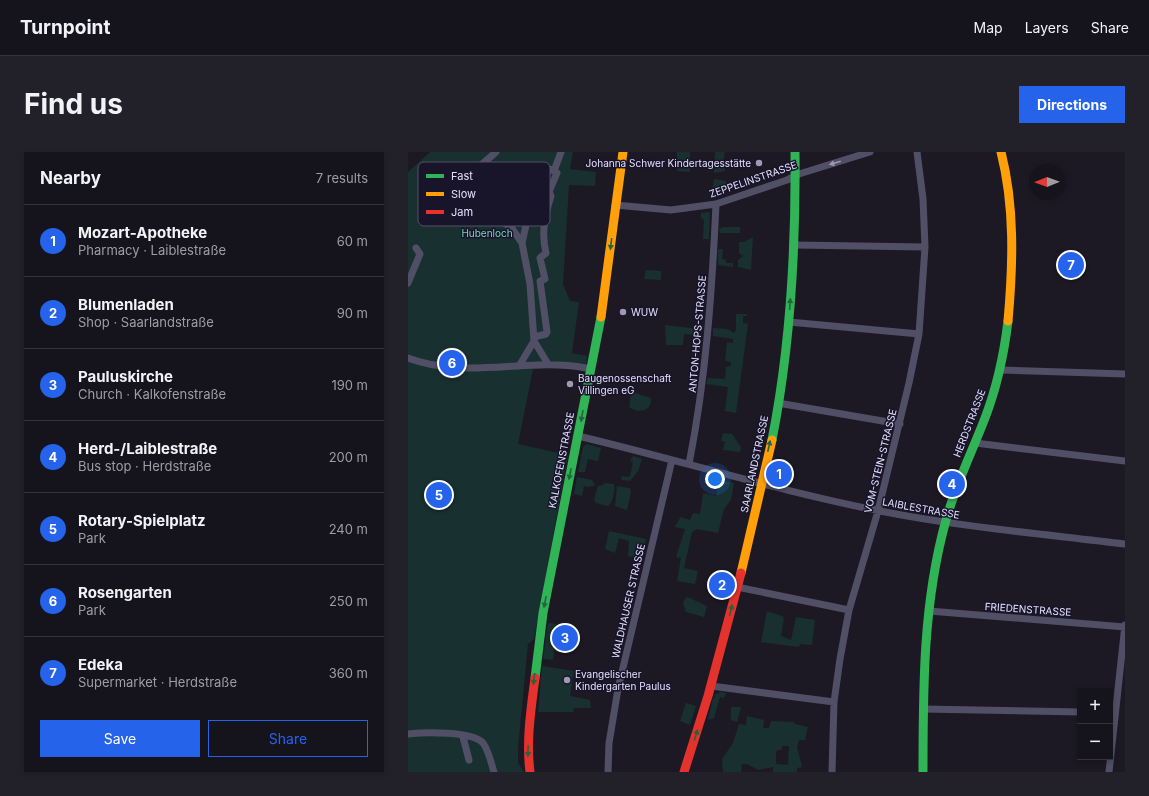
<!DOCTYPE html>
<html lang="en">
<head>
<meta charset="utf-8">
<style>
	body { margin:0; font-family:Inter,sans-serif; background:#222029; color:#f1f3f6 }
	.controls { position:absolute; right:12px; bottom:12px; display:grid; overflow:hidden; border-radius:0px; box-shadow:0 2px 6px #0003 }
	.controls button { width:36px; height:36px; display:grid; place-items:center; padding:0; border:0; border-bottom:1px solid #34323b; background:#15131c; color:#f1f3f6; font:20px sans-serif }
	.compass { position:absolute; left:621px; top:12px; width:36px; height:36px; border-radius:50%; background:#15131c; box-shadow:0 2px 6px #0003; rotate:269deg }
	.you { position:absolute; left:307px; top:327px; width:14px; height:14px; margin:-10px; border:3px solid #fff; border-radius:50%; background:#1a73e8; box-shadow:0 0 0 6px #1a73e833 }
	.badge { display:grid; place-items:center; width:26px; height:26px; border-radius:50%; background:#2563eb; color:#fff; font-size:13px; font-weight:700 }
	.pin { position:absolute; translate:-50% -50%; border:2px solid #fff; box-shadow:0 1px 4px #0006 }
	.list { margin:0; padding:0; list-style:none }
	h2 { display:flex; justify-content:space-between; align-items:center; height:52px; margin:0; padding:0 16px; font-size:17px }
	h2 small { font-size:13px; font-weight:400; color:#9d9ea3 }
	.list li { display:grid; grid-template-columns:26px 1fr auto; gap:12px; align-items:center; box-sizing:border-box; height:72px; padding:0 16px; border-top:1px solid #34323b }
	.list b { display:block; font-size:15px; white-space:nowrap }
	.list p { margin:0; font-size:13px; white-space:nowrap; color:#9d9ea3 }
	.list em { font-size:13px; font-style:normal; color:#9d9ea3 }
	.actions { display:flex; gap:8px; padding:12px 16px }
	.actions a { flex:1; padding:9px 0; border:1px solid #2563eb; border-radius:0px; text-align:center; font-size:14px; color:#2563eb }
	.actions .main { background:#2563eb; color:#fff }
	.map { position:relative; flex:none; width:717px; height:620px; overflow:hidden; border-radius:0px }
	header { display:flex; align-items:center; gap:24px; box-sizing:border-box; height:56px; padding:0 20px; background:#15131c; border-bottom:1px solid #34323b }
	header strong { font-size:19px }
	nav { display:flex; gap:22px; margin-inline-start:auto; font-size:14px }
	.intro { display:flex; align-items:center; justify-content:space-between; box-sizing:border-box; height:96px; padding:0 24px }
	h1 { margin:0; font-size:28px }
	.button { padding:10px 18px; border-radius:0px; background:#2563eb; color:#fff; font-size:14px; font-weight:700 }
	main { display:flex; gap:24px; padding:0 24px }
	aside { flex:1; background:#15131c; border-radius:0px; box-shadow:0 2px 6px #0003 }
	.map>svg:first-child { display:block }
</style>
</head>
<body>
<header>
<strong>Turnpoint</strong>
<nav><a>Map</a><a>Layers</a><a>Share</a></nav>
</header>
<div class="intro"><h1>Find us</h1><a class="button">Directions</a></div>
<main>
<aside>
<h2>Nearby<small>7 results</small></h2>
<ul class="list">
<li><span class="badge">1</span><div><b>Mozart-Apotheke</b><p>Pharmacy · Laiblestraße</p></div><em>60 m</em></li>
<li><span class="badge">2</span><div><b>Blumenladen</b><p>Shop · Saarlandstraße</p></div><em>90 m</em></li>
<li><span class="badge">3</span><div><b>Pauluskirche</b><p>Church · Kalkofenstraße</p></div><em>190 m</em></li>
<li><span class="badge">4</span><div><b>Herd-/Laiblestraße</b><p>Bus stop · Herdstraße</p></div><em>200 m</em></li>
<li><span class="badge">5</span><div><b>Rotary-Spielplatz</b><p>Park</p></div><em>240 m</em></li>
<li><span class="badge">6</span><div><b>Rosengarten</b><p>Park</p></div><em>250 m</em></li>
<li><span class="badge">7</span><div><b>Edeka</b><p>Supermarket · Herdstraße</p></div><em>360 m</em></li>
</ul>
<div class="actions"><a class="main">Save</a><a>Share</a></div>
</aside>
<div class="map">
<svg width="717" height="620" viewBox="0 0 717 620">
	<rect width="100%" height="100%" fill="#1c1925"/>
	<path fill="#183030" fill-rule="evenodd" d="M22,0h143l-3,17 26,3 -1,14 -26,-1 -6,99 7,17 9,1 -7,51 15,3 -1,9 -53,4 -15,75 50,11 -34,184 -6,5 -10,104v15l6,9h-116v-600z
		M269,0h13v20l-13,-1z
		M307,0h10l-2,10h2v9l-11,2z
		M306,27l12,2v5h-2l-1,3 3,1 -1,3 -14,5z
		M300,60l2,1 -1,26h-6l1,-19 -3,-2v-5z
		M315,75h17v6h-20l-1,-4z
		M345,85l-2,33 -13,-3v-7l5,-4 -4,-3v-11h5z
		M310,97h5l-1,10 4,1v3h7v4l-15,-2z
		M238,118l15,1v9l-17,-1z
		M328,162h11v2h-4v7l5,1 -12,89 -11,-2 3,-24 -22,-3 2,-6 17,1 1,-12 5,-1v-4l-6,-1 2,-19 6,1v-4l-20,-3v-8l14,1 7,4 2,-3z
		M257,173l33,4v6l-14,-1 -1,11h-17z
		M221,239l22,7c1,13 -12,16 -22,9l2,-13z
		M315,281l9,1 9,13 -1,5 -17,-2 2,-8 -4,-1z
		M178,292l15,4 -3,13 -10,-2 -3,13h-7l5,-25z
		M225,304l9,3 -4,12 -8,10 -9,-1 1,-4 6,1 2,-1 3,-14 -3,-1z
		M169,325l15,3 3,5 -6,2 -5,-1 -2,10 -8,-2z
		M301,325l25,6 -3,17 -7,9 -6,24 -21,-4 -5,3 -8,36 14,3 -3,13 -18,-3 4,-23 -5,-1 9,-28 -10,-2c1,-4 4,-5 5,-10l10,3 3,-7 7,1 3,-21 13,3 3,-12 -13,-3z
		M197,331l9,1c1,8 -1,18 -6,22l-12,-3 -2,-3 4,-14 5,-1z
		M209,334l13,2 1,5 -4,17 -12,-4z
		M201,379l37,8 -3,15 -4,-1 -2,5 -9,-2 1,-15 -10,-3 -4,15 -10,-4z
		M278,445c8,2 13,6 21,9l-3,11 -18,-5 -3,-9z
		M359,459l17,6 -3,19 10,4 5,-23 19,3 -3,25 -12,-1 -1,3 -38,-5z
		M140,471l8,1v3h2l-5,33 -10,-1z
		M134,514l32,5 -4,25 20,4 1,8h-17l-1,4h-35z
		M312,540l6,1 -2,5 -4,-1 -6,21 -6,2 5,-22h2v-3z
		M278,551l10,3 -6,19 -10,-4z
		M323,555h10l-4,15 -6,-2z
		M339,564l17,4 -1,8h6l2,-7 23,1 1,2 13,3 -3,13h-6l-2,7 5,20 -5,1v4h-24v-5l-15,3 -11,-6h-5l-1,8h-18l-1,-13 11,-16 6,-19 7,1zM374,594h7l-1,19 -12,-1v-13l6,-2z"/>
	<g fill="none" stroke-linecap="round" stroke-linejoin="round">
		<path stroke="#514f65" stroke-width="7" d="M88,0l-23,20 -16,25 54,30 11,16 8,41 4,57 -15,25
			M74,12l16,21 -1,2 18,12 16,4
			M58,30l10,7 -3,4 27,15
			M207,53l56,5 45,-6 71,-24 12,-6 71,-22
			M87,66l12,-23
			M114,91l9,-40 16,-35 7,3
			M387,93l130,2
			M0,131l12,-29 -4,-6
			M381,170l130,12
			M126,185l12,-3 1,-2 -7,-51 5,-2 -5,-21 6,-5c-5,-20 -1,-38 5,-57l-2,-4 8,-19 -3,-2 7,-19
			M126,189l14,23
			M32 211a12 12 0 1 1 24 0a12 12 0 1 1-24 0Z
			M0,206c58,22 118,-1 178,10
			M592,218l125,4
			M370,251l122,21
			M170,284c101,24 200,55 302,75 81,16 163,23 245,33
			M567,291l150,18
			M281,312c17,-86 23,-172 27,-260
			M329,435l112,23
			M521,459l196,16
			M303,534l123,16
			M515,557l157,3
			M0,582c16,-2 65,-3 75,9 6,8 8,20 11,29
			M55,585l6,23
			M200,620l1,-29 9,-54 54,-229
			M424,620l2,-70 6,-43 9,-49 29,-99 31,-128 10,-49 6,-87 -2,-48 -6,-47
			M701,620l16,-147"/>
		<path stroke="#30b455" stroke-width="9" d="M364,288c19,-96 24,-191 23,-288
			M127,526l8,-65 58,-296
			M515,620c0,-84 0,-170 23,-252 10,-36 26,-68 39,-102 12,-31 19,-64 23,-97"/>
		<path stroke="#ff9f0a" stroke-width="9" d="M593,0c14,55 12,113 7,169
			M193,165l22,-165
			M333,421l31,-133"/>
		<path stroke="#e5322d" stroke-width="9" d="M122,620c-4,-32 1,-63 5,-94
			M276,620l24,-76 33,-123"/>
	</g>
	<defs><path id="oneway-solid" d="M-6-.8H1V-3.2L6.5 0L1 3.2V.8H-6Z"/></defs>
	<use fill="#9a98b0" href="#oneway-solid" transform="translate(427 11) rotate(164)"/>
	<g fill="#246440">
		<use href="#oneway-solid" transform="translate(203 92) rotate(97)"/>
		<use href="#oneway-solid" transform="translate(382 152) rotate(-86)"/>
		<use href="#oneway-solid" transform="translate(174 264) rotate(100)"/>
		<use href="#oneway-solid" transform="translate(361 294) rotate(-78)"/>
		<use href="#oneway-solid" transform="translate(162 322) rotate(102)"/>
		<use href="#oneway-solid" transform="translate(137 450) rotate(101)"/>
		<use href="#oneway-solid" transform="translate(323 458) rotate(-76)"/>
		<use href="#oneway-solid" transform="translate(126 527) rotate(96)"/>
		<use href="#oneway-solid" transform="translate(288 583) rotate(-73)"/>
		<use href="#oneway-solid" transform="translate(120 599) rotate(91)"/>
	</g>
	<g fill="#9d9ab1" stroke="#18142a" stroke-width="1.5">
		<circle cx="351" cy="11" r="4"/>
		<circle cx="215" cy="160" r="4"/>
		<circle cx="162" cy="232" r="4"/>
		<circle cx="159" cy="528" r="4"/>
	</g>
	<g text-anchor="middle" stroke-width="3" stroke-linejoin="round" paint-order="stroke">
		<g font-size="10" fill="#e3e0fc" stroke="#18142a" text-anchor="start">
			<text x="343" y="15" text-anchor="end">Johanna Schwer Kindertagesstätte</text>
			<text x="223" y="164">WUW</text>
			<text x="170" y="230">Baugenossenschaft<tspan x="170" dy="12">Villingen eG</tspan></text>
			<text x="167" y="526">Evangelischer<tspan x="167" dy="12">Kindergarten Paulus</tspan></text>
		</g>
		<g font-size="10" fill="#e3e0fc" stroke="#18142a">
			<text transform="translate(345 27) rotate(-19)" y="4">ZEPPELINSTRASSE</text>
			<text transform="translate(289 182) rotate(-85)" y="4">ANTON-HOPS-STRASSE</text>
			<text transform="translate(561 271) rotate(-69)" y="4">HERDSTRASSE</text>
			<text transform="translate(153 308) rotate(-79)" y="4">KALKOFENSTRASSE</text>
			<text transform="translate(472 309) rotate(-76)" y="4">VOM-STEIN-STRASSE</text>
			<text transform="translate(346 312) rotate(-78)" y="4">SAARLANDSTRASSE</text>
			<text transform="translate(513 356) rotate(10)" y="4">LAIBLESTRASSE</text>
			<text transform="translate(220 449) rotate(-77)" y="4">WALDHAUSER STRASSE</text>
			<text transform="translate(620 457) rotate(4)" y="4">FRIEDENSTRASSE</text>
		</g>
		<g font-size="10" fill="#71d7bd" stroke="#18142a">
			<text x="79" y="85">Hubenloch</text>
		</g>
	</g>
	<rect x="10" y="10" width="132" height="64" rx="6" fill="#18142a" stroke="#555169" stroke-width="1"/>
	<rect x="18" y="22" width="18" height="4" fill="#30b455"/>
	<rect x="18" y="40" width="18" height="4" fill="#ff9f0a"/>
	<rect x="18" y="58" width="18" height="4" fill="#e5322d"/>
	<g font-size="11" fill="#e3e0fc">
		<text x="43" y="28">Fast</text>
		<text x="43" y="46">Slow</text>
		<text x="43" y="64">Jam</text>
	</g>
</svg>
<div class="controls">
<button>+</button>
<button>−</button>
</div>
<svg class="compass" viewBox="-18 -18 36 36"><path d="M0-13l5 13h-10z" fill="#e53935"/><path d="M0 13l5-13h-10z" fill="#9d9ea3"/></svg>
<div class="you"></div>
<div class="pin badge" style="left:371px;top:322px">1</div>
<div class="pin badge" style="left:314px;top:433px">2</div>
<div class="pin badge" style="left:157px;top:486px">3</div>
<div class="pin badge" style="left:544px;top:332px">4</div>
<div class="pin badge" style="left:31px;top:343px">5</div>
<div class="pin badge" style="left:44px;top:211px">6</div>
<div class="pin badge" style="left:663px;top:113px">7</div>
</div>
</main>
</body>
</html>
